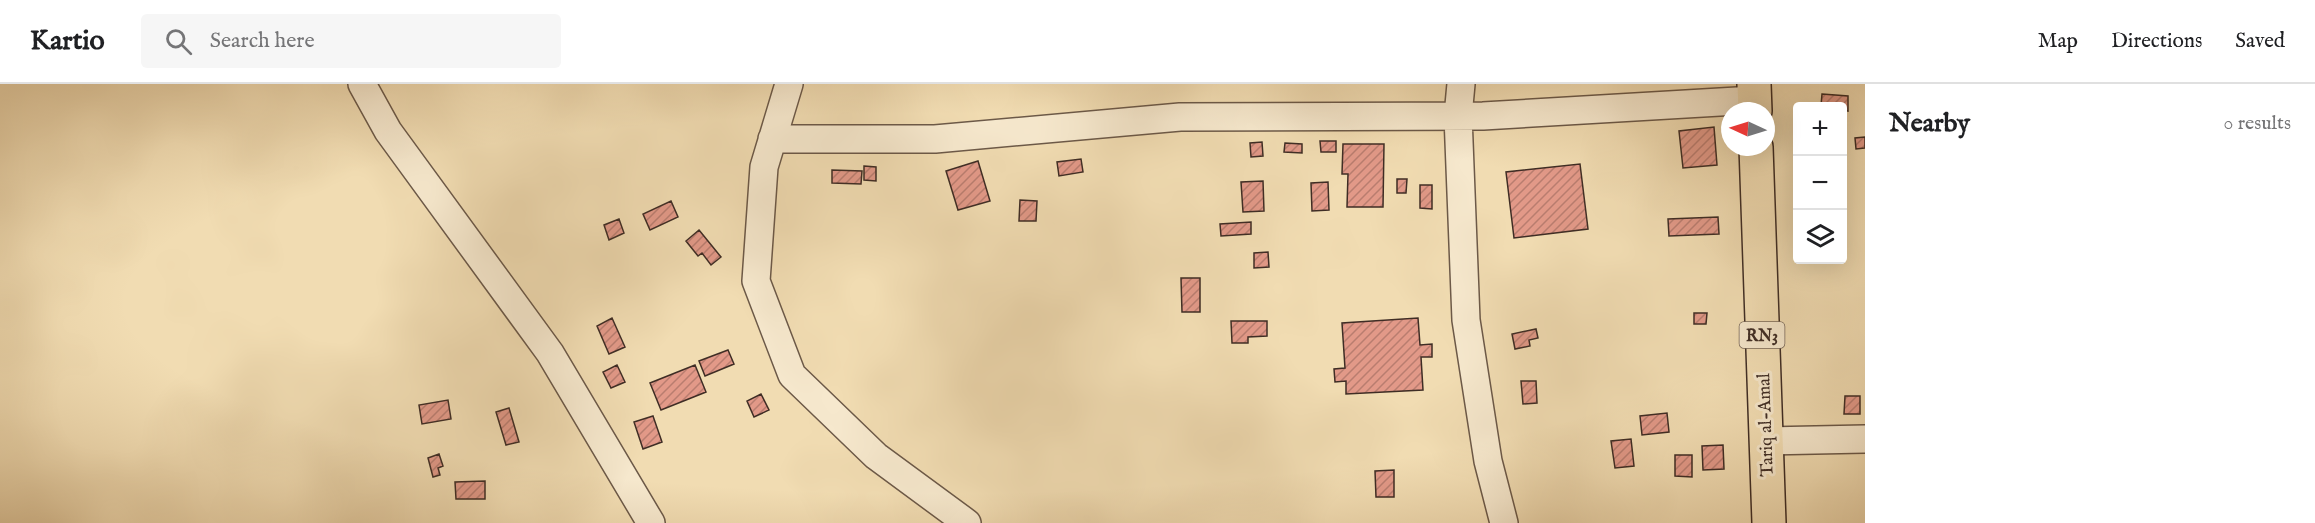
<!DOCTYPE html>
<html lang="en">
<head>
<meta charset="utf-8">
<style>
	body { margin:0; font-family:"IM FELL English",serif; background:#f6f6f6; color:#202124 }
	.controls { position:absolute; right:18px; top:18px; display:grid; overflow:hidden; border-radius:6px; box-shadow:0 6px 24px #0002 }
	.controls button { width:54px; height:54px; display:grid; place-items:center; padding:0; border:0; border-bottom:2px solid #e0e0e0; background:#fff; color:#202124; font:30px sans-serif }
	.compass { position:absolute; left:1721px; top:18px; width:54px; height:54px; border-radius:50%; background:#fff; box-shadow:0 6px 24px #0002; rotate:274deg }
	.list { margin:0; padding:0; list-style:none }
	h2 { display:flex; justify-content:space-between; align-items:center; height:78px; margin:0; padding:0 24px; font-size:26px }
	h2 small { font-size:20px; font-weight:400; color:#757577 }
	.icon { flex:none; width:33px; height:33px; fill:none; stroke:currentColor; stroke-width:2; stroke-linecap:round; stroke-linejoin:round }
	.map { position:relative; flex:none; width:1865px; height:439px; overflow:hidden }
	header { display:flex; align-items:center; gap:36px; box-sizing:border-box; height:84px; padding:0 30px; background:#fff; border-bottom:2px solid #e0e0e0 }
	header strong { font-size:28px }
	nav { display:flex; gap:33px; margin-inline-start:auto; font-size:21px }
	.search { width:420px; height:54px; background:#f6f6f6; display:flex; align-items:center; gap:15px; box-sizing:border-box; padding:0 21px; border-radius:6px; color:#757577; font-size:22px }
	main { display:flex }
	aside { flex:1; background:#fff }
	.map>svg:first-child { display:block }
</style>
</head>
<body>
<header>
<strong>Kartio</strong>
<div class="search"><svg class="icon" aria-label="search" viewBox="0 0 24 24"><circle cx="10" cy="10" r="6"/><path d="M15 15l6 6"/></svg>Search here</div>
<nav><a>Map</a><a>Directions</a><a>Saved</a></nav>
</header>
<main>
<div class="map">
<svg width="1865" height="439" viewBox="0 0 1865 439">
	<defs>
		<pattern id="building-hatch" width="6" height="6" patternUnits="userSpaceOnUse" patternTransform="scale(1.5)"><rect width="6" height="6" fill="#e29988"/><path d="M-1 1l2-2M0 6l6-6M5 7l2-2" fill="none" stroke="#b97d6f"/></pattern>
	</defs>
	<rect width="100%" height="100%" fill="#f1dcb2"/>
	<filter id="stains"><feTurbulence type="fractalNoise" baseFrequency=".00333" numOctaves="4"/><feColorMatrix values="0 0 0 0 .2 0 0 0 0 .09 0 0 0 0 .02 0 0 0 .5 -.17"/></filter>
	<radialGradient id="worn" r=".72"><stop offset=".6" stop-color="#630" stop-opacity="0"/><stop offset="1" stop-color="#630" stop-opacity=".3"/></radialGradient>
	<path fill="url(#building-hatch)" stroke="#3f2d25" stroke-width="1.5" d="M1822,10l26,2v15l-6,-1v-4h-21z
		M1714,43l3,38 -34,3 -4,-37z
		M1865,53v11l-9,1 -1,-11z
		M1320,57h16v11h-15z
		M1262,58l1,14 -12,1 -1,-14z
		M1285,59l17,1v9l-18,-1z
		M1343,60h41l-1,63h-36l1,-33h-6z
		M1081,75l2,13 -24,4 -2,-14z
		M978,77l12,40 -32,9 -12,-39z
		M1580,80l8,65 -74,9 -8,-66z
		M864,82l12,1v14l-12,-1z
		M832,86l30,1 -1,13 -29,-1z
		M1397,95h10l-1,14h-9z
		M1263,97l1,30 -21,1 -2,-30z
		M1328,98l1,28 -17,1 -1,-28z
		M1420,101h12v24l-12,-1z
		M1020,116l17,1 -1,20h-17z
		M671,117l7,16 -28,13 -7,-16z
		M1718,133l1,17 -50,2 -1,-17z
		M619,135l5,14 -15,7 -5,-15z
		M1251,138v12l-30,2 -1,-12z
		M699,146l22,27 -10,8 -9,-12 -4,3 -12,-15z
		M1268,168l1,15 -15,1v-15z
		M1181,194h19v34h-18z
		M1694,229h13l-1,11h-12z
		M612,234l13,29 -16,7 -12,-28z
		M1418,234l2,27 12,-1v13h-11l2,33 -77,4v-13l-11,1 -1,-13 11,-1 -3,-45z
		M1231,237h36v15l-19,1v6h-16z
		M1536,245l2,9 -9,2 1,6 -15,3 -3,-15z
		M728,266l6,14 -29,12 -6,-15z
		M617,281l8,17 -14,6 -8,-16z
		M695,281l11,27 -45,18 -11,-27z
		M1521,297h15l1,22 -14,1z
		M761,310l8,16 -15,7 -7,-16z
		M1845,312h15v18h-16z
		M448,316l3,19 -29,5 -3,-19z
		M509,324l10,34 -13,3 -10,-33z
		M1667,329l2,19 -27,3 -2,-19z
		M653,332l9,26 -19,7 -9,-27z
		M1631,355l3,27 -19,2 -4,-27z
		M1723,361l1,24 -21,1 -1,-24z
		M439,370l4,12 -5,2 2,7 -7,2 -5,-19z
		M1675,371h17v22l-17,-1z
		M1394,386v27h-18l-1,-26z
		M485,397v18h-29l-1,-17z"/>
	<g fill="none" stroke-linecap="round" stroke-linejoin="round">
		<defs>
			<path id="street" d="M362,0l26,47 162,222 101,170
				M789,0l-25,83 -8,114 36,94 84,81 91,67
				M1461,0l-3,32 8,204 22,141 16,62
				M772,55h163l245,-22 303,-1 271,-16
				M1766,357l99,-2"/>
			<path id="highway" d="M1754,0l1,27
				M1756,63l13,376"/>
		</defs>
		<use href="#street" stroke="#6c5948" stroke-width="30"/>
		<use href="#highway" stroke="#3f2d25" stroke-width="36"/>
		<use href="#street" stroke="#f6e8cd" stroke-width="27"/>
		<use href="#highway" stroke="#f1dcb2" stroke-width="33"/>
	</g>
	<g text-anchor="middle" stroke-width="6" stroke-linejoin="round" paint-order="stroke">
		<rect fill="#f6e8cd" stroke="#766557" stroke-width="1.5" x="1739.5" y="238" width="45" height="26" rx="4.5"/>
		<g font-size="16" font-weight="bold" fill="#3f2d25">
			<text x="1762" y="257">RN3</text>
		</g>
		<g font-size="18" fill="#3f2d25" stroke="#f6e8cd">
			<text transform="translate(1765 341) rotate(-92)" y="6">Tariq al-Amal</text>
		</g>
	</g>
	<rect width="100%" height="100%" filter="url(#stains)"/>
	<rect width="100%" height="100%" fill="url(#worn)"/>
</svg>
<div class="controls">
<button>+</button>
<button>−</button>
<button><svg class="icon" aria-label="layers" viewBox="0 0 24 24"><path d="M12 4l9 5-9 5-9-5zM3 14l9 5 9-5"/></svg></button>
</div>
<svg class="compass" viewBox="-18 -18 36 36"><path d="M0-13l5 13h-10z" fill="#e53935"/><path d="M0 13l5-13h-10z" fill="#757577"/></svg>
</div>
<aside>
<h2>Nearby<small>0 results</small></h2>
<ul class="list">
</ul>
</aside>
</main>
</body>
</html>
